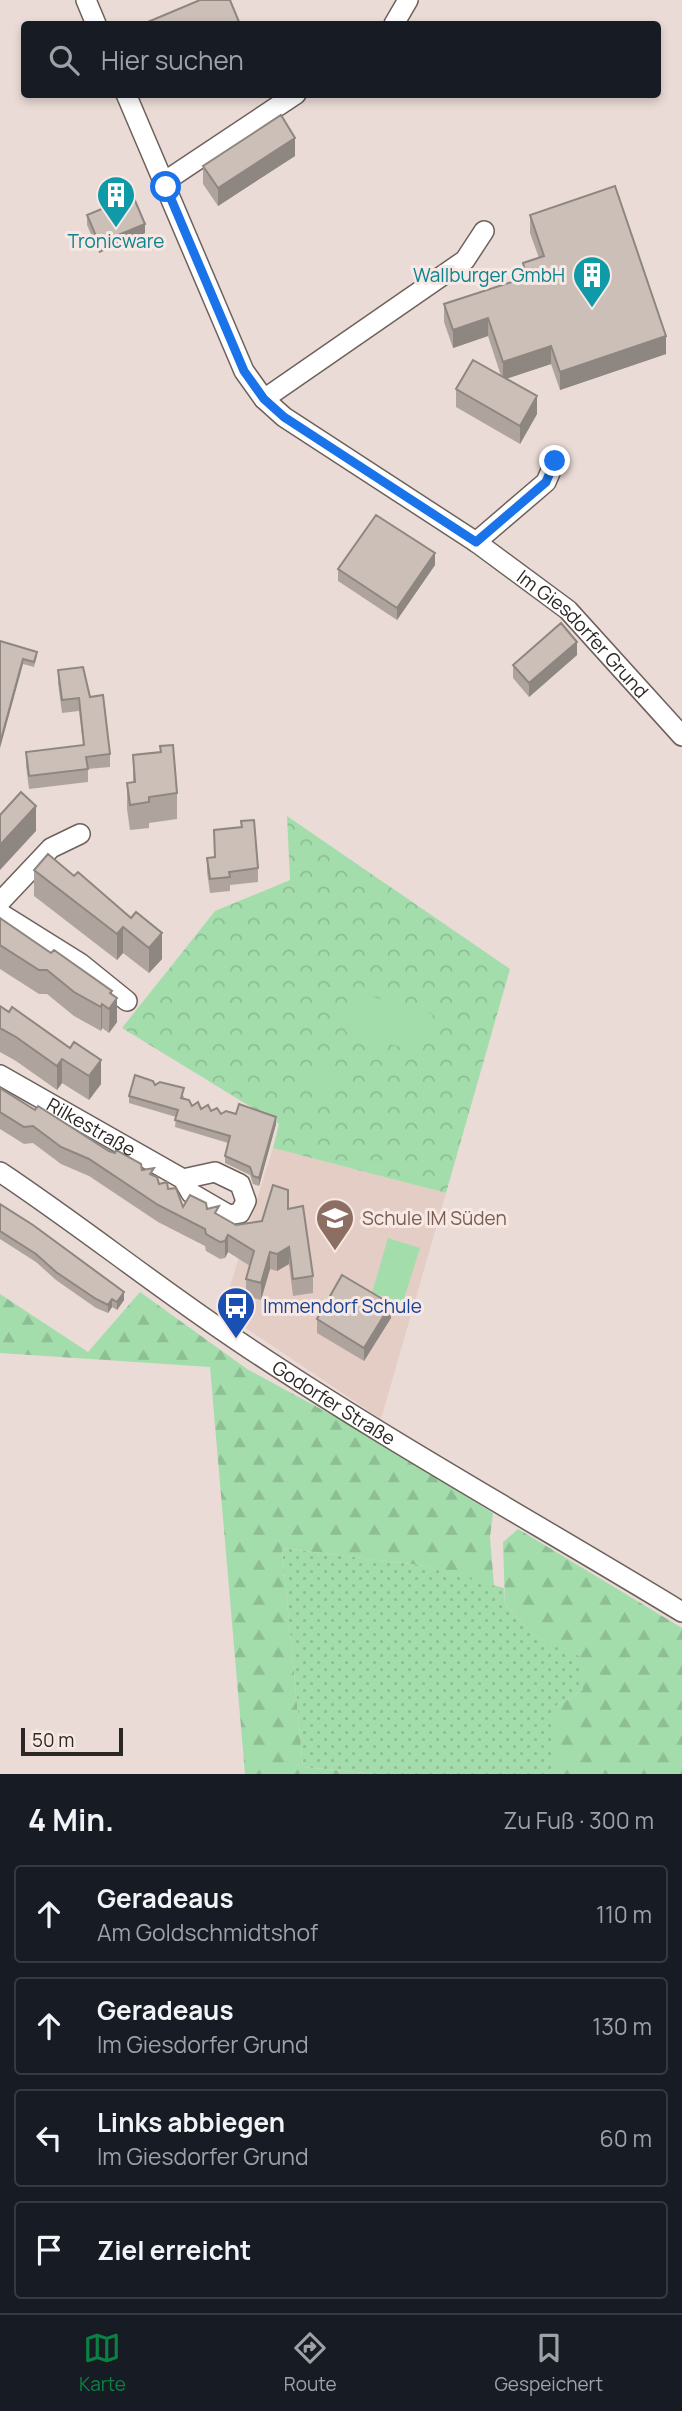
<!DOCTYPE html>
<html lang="de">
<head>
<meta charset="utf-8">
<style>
	body { margin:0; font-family:Manrope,sans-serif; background:#20242c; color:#f1f3f6 }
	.scale { position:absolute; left:21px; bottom:18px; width:102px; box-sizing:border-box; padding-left:7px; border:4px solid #2c2725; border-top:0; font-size:19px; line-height:24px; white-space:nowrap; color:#2c2725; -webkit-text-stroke:5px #f7e8e3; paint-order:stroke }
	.stop { position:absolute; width:21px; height:21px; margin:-16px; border:5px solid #1a73e8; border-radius:50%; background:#fff }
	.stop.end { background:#1a73e8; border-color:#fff; box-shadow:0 2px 7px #0008 }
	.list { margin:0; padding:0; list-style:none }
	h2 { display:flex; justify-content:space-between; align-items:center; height:91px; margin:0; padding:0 28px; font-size:30px }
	h2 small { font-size:23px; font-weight:400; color:#9ea1a6 }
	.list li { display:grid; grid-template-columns:46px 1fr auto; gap:21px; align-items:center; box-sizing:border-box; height:98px; margin:0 14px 14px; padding:0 14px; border:2px solid #363941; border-radius:7px }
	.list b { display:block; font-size:26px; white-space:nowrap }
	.list p { margin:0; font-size:23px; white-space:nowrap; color:#9ea1a6 }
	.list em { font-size:23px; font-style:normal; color:#9ea1a6 }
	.icon { flex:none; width:38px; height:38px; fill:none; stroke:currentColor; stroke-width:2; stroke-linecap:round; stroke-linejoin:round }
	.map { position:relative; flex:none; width:682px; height:1774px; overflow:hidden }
	.search { position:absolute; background:#171b24; box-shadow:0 4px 10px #0003; left:21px; right:21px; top:21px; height:77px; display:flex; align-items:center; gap:18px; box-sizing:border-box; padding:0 24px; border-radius:7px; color:#9ea1a6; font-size:26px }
	.sheet { height:539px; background:#171b24 }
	nav { display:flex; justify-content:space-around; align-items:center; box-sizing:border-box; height:98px; border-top:2px solid #363941; background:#171b24; font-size:19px; color:#9ea1a6 }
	nav a { display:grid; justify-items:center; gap:4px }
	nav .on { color:#0b8043 }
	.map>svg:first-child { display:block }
</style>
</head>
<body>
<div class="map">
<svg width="682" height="1774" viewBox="0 0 682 1774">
	<defs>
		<pattern id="grass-dots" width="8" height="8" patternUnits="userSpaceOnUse" patternTransform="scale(1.75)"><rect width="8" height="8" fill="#a4ddac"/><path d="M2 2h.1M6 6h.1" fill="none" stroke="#8dbe94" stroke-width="1.8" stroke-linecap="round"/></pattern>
		<pattern id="forest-firs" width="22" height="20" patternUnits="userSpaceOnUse" patternTransform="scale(1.75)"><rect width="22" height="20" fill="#a4ddac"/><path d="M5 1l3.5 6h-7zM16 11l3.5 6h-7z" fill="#8dbe94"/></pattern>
		<pattern id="park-crowns" width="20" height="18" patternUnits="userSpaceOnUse" patternTransform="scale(1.75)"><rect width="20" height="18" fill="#a4ddac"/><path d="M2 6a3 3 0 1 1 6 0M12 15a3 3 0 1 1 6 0" fill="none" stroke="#8dbe94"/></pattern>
	</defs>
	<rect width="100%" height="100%" fill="#eadbd6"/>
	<path fill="#e3cdc5" d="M273,1148l173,45 -65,226 -159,-107z"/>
	<path fill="url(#grass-dots)" d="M282,1548l138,17 84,23 1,17 30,31 48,21v33l-29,17v67h-177l-74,-7z"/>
	<path fill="url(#forest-firs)" d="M140,1292l107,77 118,64 128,80 -3,24 4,49 -74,-21 -138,-17 21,219 74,7h-132l-35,-407 -210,-14v-59l88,58z
		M518,1529l164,99v146h-128v-67l29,-17v-32l-48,-22 -30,-31 -2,-63z"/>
	<path fill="url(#park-crowns)" d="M287,816l223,153 -64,224 -173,-45 6,-24 -157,-96 93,-117 75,-31z"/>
	<path fill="#a4ddac" d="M356,992l77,22 -11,39 -77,-22z
		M311,1070l30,8 -5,16 -30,-9z
		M388,1238l32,10 -17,54 -31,-9z"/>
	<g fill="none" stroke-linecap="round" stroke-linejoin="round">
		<defs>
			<g id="minor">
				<path d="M86,0l10,24"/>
				<path d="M394,24l14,-24"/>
				<path id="s1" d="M126,94l118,277 20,28 20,18 192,125 92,68 114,126"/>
				<path d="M164,182l132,-88"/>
				<path d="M264,399l201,-139 19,-29"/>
				<path d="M476,542l70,-60 9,-21"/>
				<path d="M0,902l51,-54 29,-14"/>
				<path d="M0,913l80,50 47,38"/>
				<path id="s2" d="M0,1075l183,104 8,14 38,22 11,-2 6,-12 -6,-17 -25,-12 -32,7"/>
				<path id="s3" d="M0,1172c81,54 157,115 238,169 144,97 296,181 444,271"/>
			</g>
		</defs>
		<use href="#minor" stroke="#6d615c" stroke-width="22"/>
		<use href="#minor" stroke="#fff" stroke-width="19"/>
	</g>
	<path fill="#afa49d" d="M295,156l-77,50 -15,-22v-18z
		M87,215l58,18 -46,20 -12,-28z
		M530,215l136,139 -106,36 -9,-26 -45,15 31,35 -17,30 -64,-37v-18l45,-13 -13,-40 -35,12 -9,-26v-18l79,-26v-15l16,-5 -9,-25z
		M435,565l-38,55 -59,-39v-12z
		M0,641l37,15 -3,11 -11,-3z
		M577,655l-48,42 -16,-19v-13z
		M58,670l32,27 20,57v13l-22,2v13l-59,7 -3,-24v-13l57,-7 -4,-34 -17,2 -4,-30z
		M160,746l17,47v26l-28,4v5l-19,2 -3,-21v-26h6v-28l27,-3z
		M241,821l17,47v14l-28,3v6l-20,2 -3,-21v-14l7,-1v-27l27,-3z
		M48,854l114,105 -13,14 -26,-20 -6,7 -83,-64v-26z
		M0,918l112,77 5,27 -8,11 -7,-5 -1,3 -27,-15 -27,-22h-8l-39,-25z
		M0,1006l101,78 -12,16 -27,-17 -5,7 -41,-29 -16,-9z
		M155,1085l29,11 -1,3 9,7 29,8 55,10 -17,62 -6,-2 -3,-9 -25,-12v-7l3,-13 -53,-16 1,-10 -47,-14v-7z
		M0,1088l35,22 119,66 5,8 9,5 15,18 24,2 29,16 26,-4 26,-12 25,67v17l-20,3 -4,-32 -12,7 -7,-2 -9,31 -15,-4v-17l4,-13 -22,-14 -3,6 -5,1 -14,-8 -1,-5 -47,-24 -69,-46 -28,-12 -28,-21 -9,1 -24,-15z
		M0,1204l124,96 -7,10 -5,-3 -4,6 -12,-5 -40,-28 -20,-18 -36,-23z
		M391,1318l-27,43 -47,-28v-14z"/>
	<path fill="#8e8680" d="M295,138v18l-77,50v-18z
		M145,224v9l-46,20v-10z
		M488,318v18l-35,12v-18z
		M666,336v18l-106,36v-18z
		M551,346v18l-48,16v-18z
		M537,396v18l-17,30v-18z
		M435,553v12l-38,55v-12z
		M577,642v13l-48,42v-14z
		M23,659v5l-23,84v-5z
		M36,806v25l-36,39v-25z
		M123,927v26l-6,7v-26z
		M162,933v26l-13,14v-25z
		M112,991v14l5,-7v24l-8,11 1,-40z
		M102,1004v24l-1,3v-24z
		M62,1059v24l-5,7v-24z
		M101,1060v24l-12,16v-24z
		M276,1117v7l-17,62v-8z
		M228,1235v17l-3,6v-17z
		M289,1247v17l-12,7v-17z
		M270,1252v17l-9,31v-17z
		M124,1292v8l-7,10v-8z
		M112,1299v8l-4,6v-8z
		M391,1304v14l-27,43v-13z"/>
	<path fill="#cbbfb7" stroke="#8e8680" stroke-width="2" d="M200,0h30l9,22 -5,2h-91z
		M281,115l14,23 -77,50 -15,-22z
		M615,186l51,150 -106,36 -9,-26 -48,16 -15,-44 -35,12 -9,-26 83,-27 -4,-14 21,-7 -14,-41z
		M133,196l12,28 -46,19 -12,-28z
		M473,360l64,36 -17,30 -64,-37z
		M376,515l59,38 -38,55 -59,-39z
		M561,623l16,19 -48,41 -16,-18z
		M0,641l37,11 -3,10 -11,-3 -23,84z
		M83,667l7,30 13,-2 7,59 -24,3 2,12 -59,7 -3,-24 58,-7 -5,-47 -17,2 -4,-30z
		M173,745l4,48 -28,4v5l-19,3 -3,-22 8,-1 -2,-27 28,-3 -1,-6z
		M21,792l15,14 -36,39v-30z
		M254,820l4,48 -29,4 1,5 -20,2 -3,-21 8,-1 -1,-27 28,-3 -1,-6z
		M48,854l26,22 4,-4 53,46 5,-6 26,21 -13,15 -26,-21 -6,7 -83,-64z
		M0,918l51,35 3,-3 58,41 -2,2 7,5 -8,11 -7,-5 -1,3 -27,-15 -27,-22h-8l-39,-25z
		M0,1006l9,6 3,-5 58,41 4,-6 27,18 -12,16 -27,-17 -5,7 -41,-29 -16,-9z
		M135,1075l18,6 2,4 5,-3 24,6 -3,10 8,2 3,6 6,-4 3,7 7,-4 3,6 6,-3 4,6 5,-3 10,3 3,-10 37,13 -17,61 -6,-2 -3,-9 -25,-11 5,-20 -55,-16 3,-10 -49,-14z
		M0,1088l35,22 3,-4 71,45 6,2 1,-3 25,14 1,6 12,-2 -4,6 7,3 2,7 8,-2 1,7 8,-1 7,19 7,-12 16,8 1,6 12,-3 -4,7 21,12 26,-4 11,-36 15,5v19l15,-3 10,70 -20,3 -4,-32 -12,7 -7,-2 -9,31 -15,-4 8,-28 -26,-16 -3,6 -5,1 -14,-8 -1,-5 -47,-24 -69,-46 -28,-12 -28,-21 -9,1 -24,-15z
		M0,1204l33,21 91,67 -7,10 -5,-3 -4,6 -12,-6 -40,-27 -20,-18 -36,-23z
		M342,1275l49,29 -27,44 -47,-29z"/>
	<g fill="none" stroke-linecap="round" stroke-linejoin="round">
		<path stroke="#1a73e8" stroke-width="9" d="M166,187l78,184 20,28 20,18 192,125 70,-60 9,-21"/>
	</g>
	<defs>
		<symbol id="building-pin" viewBox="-11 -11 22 30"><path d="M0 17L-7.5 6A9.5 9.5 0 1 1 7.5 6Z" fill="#0f9aa8" stroke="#f7e8e3"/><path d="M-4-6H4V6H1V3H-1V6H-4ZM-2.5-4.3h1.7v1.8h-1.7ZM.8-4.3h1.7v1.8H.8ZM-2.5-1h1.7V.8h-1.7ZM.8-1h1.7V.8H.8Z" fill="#fff"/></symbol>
		<symbol id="school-pin" viewBox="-11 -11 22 30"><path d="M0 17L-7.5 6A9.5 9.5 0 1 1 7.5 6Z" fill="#8d6e63" stroke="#f7e8e3"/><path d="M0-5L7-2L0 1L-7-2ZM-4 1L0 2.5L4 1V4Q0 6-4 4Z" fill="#fff"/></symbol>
		<symbol id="bus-pin" viewBox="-11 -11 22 30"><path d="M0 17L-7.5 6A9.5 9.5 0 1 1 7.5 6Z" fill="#1a4fb4" stroke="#f7e8e3"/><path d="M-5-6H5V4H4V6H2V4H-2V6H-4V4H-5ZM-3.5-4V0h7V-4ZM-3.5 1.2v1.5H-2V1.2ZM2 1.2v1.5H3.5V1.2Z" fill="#fff"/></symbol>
	</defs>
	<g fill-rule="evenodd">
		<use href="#building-pin" x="94" y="173" width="44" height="60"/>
		<use href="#building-pin" x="570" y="253" width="44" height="60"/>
		<use href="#school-pin" x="313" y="1196" width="44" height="60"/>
		<use href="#bus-pin" x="214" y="1284" width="44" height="60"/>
	</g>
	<g text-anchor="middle" stroke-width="6" stroke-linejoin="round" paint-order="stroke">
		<g font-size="19" fill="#0d838f" stroke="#f7e8e3">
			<text x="116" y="248">Tronicware</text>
			<text x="565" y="282" text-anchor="end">Wallburger GmbH</text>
		</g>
		<g font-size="19" fill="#2c2725" stroke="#f7e8e3">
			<text dy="7" stroke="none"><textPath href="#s1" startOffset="733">Im Giesdorfer Grund</textPath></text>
			<text dy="7" stroke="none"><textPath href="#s2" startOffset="105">Rilkestraße</textPath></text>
			<text dy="7" stroke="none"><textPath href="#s3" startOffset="406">Godorfer Straße</textPath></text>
		</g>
		<g font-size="19" fill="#785e54" stroke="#f7e8e3" text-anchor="start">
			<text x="362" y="1225">Schule IM Süden</text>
		</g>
		<g font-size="19" fill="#164399" stroke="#f7e8e3" text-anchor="start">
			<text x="263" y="1313">Immendorf Schule</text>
		</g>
	</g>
</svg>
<div class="scale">50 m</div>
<div class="stop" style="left:166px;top:187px"></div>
<div class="stop end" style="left:555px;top:461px"></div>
<div class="search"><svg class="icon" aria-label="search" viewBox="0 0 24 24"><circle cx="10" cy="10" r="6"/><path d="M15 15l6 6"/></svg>Hier suchen</div>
</div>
<section class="sheet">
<h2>4 Min.<small>Zu Fuß · 300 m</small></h2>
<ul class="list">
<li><svg class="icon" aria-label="ahead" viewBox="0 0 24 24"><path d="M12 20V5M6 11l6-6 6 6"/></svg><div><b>Geradeaus</b><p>Am Goldschmidtshof</p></div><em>110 m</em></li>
<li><svg class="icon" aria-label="ahead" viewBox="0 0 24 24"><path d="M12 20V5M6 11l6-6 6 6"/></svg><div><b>Geradeaus</b><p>Im Giesdorfer Grund</p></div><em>130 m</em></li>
<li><svg class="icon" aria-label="left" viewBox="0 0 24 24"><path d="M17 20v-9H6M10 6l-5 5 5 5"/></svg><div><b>Links abbiegen</b><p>Im Giesdorfer Grund</p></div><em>60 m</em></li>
<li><svg class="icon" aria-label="arrive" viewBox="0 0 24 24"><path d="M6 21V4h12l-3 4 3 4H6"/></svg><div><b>Ziel erreicht</b></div></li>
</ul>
</section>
<nav>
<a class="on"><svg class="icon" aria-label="map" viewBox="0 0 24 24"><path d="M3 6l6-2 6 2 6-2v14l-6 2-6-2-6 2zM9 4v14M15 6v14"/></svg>Karte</a>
<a><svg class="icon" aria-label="directions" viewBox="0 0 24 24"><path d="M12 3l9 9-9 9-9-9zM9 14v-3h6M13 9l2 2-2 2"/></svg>Route</a>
<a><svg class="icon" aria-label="saved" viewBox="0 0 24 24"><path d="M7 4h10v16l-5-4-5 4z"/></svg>Gespeichert</a>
</nav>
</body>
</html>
